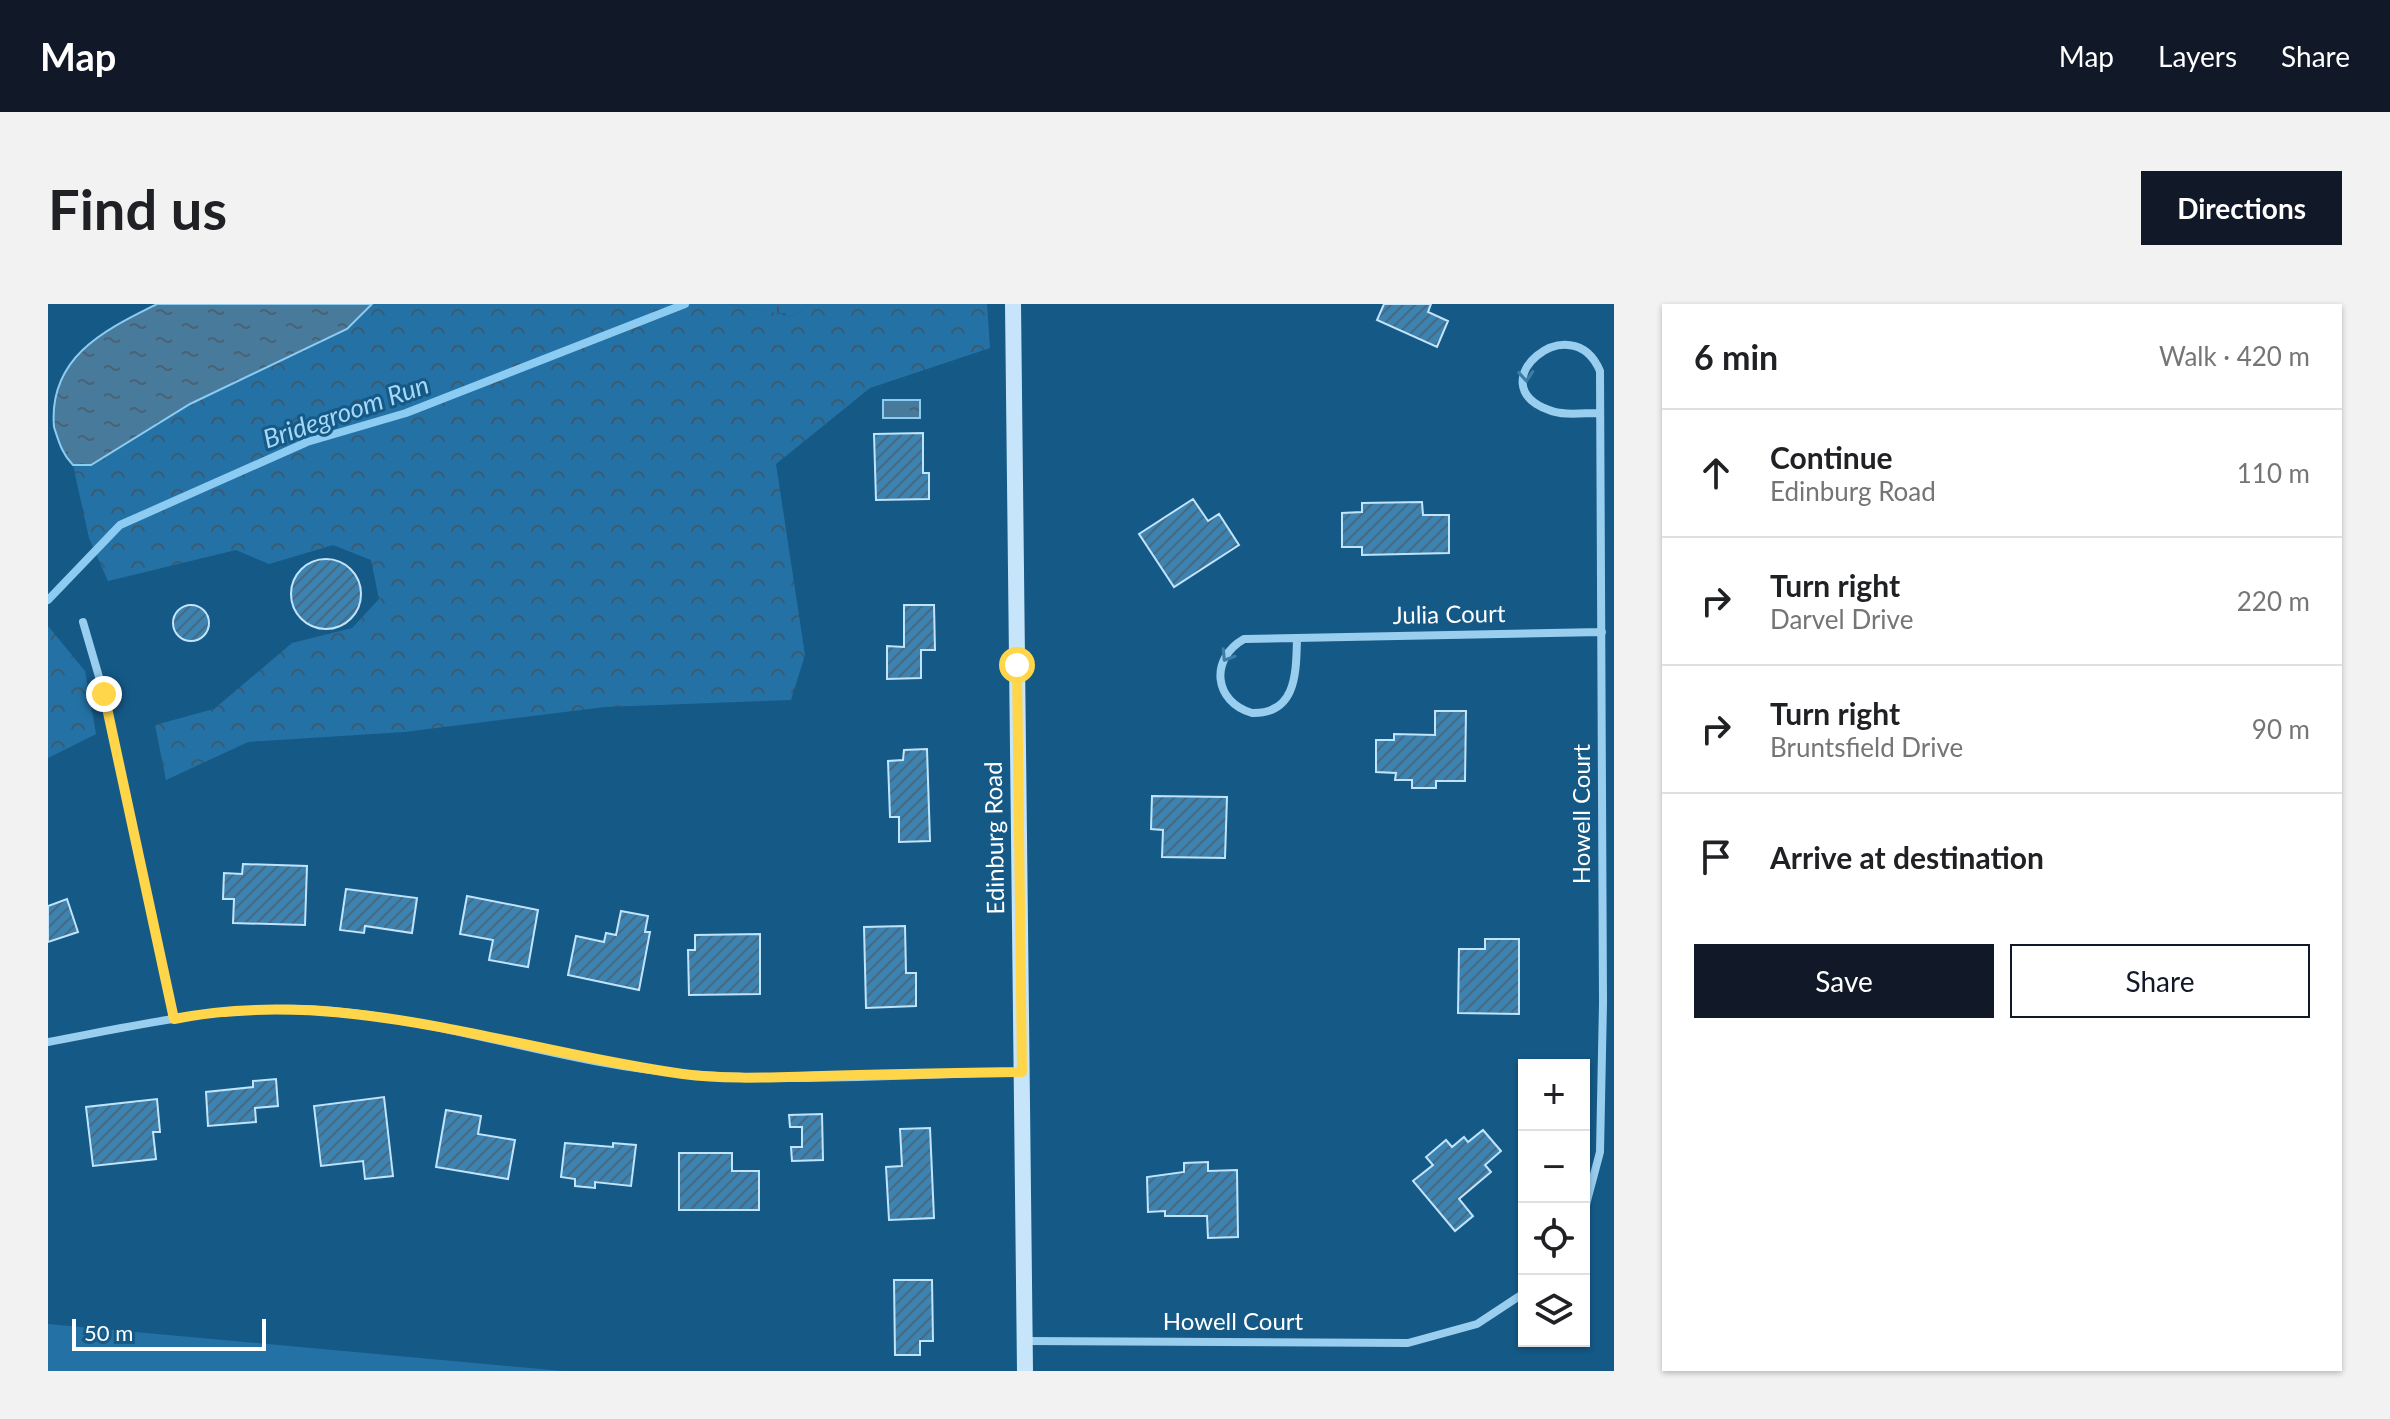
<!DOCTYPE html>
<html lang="en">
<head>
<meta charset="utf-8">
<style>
	body { margin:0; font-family:Lato,sans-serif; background:#f2f2f2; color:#202124 }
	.controls { position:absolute; right:24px; bottom:24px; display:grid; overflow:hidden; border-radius:0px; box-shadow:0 2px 6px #0004 }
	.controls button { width:72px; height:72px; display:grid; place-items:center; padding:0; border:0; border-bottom:2px solid #e0e0e0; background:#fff; color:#202124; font:40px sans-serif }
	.scale { position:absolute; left:24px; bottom:20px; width:194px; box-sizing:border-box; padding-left:8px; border:4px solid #fff; border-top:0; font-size:22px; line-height:28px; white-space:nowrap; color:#fff; -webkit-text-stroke:6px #155987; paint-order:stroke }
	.stop { position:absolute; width:24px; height:24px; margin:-18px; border:6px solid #ffd54a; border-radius:50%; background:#fff }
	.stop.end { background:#ffd54a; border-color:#fff; box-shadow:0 2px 8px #0008 }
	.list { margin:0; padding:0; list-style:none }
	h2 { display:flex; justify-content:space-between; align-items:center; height:104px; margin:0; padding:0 32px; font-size:34px }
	h2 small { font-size:26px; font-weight:400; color:#757577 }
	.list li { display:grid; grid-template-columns:52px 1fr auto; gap:24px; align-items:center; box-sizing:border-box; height:128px; padding:0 32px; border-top:2px solid #e0e0e0 }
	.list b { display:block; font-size:30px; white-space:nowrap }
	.list p { margin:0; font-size:26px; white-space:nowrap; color:#757577 }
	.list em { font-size:26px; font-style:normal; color:#757577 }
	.actions { display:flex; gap:16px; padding:24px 32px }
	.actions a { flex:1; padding:18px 0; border:2px solid #111827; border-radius:0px; text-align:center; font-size:28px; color:#111827 }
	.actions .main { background:#111827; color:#fff }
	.icon { flex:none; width:44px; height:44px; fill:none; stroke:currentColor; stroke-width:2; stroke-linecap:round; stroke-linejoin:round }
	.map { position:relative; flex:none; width:1566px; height:1067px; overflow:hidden; border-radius:0px }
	header { display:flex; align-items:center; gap:48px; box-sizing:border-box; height:112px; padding:0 40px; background:#111827; color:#fff }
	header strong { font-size:38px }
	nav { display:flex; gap:44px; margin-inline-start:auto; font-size:28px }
	.intro { display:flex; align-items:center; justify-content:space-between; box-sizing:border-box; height:192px; padding:0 48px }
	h1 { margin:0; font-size:56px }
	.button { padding:20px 36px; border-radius:0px; background:#111827; color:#fff; font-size:28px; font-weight:700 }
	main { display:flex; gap:48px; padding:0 48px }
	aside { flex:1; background:#fff; border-radius:0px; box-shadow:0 2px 6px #0004 }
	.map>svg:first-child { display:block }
</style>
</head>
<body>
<header>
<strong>Map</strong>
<nav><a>Map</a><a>Layers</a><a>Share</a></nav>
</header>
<div class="intro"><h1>Find us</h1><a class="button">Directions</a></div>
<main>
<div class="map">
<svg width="1566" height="1067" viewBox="0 0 1566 1067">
	<defs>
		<pattern id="forest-crowns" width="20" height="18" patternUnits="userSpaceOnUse" patternTransform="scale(2)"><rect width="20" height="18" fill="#2472a5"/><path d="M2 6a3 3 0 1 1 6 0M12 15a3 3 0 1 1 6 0" fill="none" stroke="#3c5b70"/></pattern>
		<pattern id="wetland-marsh" width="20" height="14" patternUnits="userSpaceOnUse" patternTransform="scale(2)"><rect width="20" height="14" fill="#2472a5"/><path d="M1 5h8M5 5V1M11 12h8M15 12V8" fill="none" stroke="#3c5b70"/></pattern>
		<pattern id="water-ripples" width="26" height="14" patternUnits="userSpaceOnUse" patternTransform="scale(2)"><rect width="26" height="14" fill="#487a9c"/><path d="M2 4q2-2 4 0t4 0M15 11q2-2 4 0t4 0" fill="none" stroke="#4a6374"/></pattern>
		<pattern id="building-hatch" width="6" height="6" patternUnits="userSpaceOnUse" patternTransform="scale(2)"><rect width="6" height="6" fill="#3d83b1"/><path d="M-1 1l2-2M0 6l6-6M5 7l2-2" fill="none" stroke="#446a84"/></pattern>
	</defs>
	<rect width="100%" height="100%" fill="#155987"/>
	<path fill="#2472a5" d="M0,1020l515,47h-515z"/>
	<path fill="url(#forest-crowns)" d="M324,0h354l67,12 18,-12h176l3,44 -120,40 -94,76 29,191 -14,45 -186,7 -201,25 -156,10 -82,38 -11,-55 59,-16 78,-66 60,-15 27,-29 -8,-39 -38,-15 -64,19 -33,-14 -128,31 -19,-43 -16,-73h18l99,-61 157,-75z
		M0,322l37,45 11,63 -48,24z"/>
	<path fill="url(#wetland-marsh)" d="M678,0h85l-18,12z"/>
	<path fill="url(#water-ripples)" stroke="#8ccbf2" stroke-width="2" d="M109,0h215l-25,25 -157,75 -99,61h-18c-11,-11 -14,-23 -19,-38 -6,-71 53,-98 103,-123z
		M835,96h37v18h-37z"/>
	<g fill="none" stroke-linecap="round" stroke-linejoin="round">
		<path stroke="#8ccbf2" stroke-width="8" d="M0,296l72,-75 187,-83 99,-29 279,-109"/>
	</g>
	<path fill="url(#building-hatch)" stroke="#c0e4fb" stroke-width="2" d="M1336,0h47l-3,8 20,9 -11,26 -60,-27z
		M875,129v40h6v26l-53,1 -2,-66z
		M1145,195l15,22 11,-7 20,31 -65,42 -35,-53z
		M1374,198l1,13h26v38l-87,2v-8h-20v-34l20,-1v-9z
		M243 290a35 35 0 1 1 70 0a35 35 0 1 1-70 0Z
		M125 319a18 18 0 1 1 36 0a18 18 0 1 1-36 0Z
		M856,301h30l1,45h-14v28l-34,1v-33l17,1z
		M1387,407h31l-1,70h-29v7h-24v-8h-17l1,-7 -20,-1v-32h18v-6l41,1z
		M879,445l3,92 -31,1v-25h-9l-2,-56 15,-1 1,-10z
		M1104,492l75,1 -2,61 -63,-1 1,-27 -12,-1z
		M195,560l64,2 -2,59 -72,-2 1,-24h-11l1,-26 18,1z
		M298,585l71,9 -5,35 -47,-7 -1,7 -24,-3z
		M419,592l71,14 -10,57 -39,-7 4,-20 -33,-6z
		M19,595l11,33 -30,10v-36z
		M573,607l27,5 -3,16h5l-11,58 -71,-15 8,-39 28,6 2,-9 10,2z
		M857,622l1,47h10v33l-50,2 -2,-81z
		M712,630v60l-71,1 -1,-45h7v-15z
		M1437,635h34v75l-61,-1 1,-64h26z
		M228,775l2,27 -23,2 1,14 -48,4 -2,-34 47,-5v-6z
		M336,793l9,79 -28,3 -2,-18 -42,5 -7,-60z
		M109,795l3,33h-7l3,27 -63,7 -7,-59z
		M398,806l35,6 -3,18 37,6 -7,39 -72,-12z
		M774,810l1,46 -31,1 -1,-14h11v-20h-12l-1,-12z
		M882,824l4,90 -45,2 -3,-53 16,-1 -2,-37z
		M1435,826l18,21 -16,14 6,7 -32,27 14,17 -18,15 -42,-50 20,-16 -7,-8 20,-17 6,7 12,-10 4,5z
		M517,839l48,4v-4l23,2 -5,41 -36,-4v6l-20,-2v-7l-14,-2z
		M631,849h53v18h27v39h-80z
		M1160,858v9l29,-1 1,67 -30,1 -1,-22h-42v-5l-17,1 -1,-35 37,-5v-9z
		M846,976h38l1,61h-13v14h-25z"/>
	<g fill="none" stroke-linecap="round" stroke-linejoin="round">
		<path stroke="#9aceef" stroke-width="8" d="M35,318l21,72 70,325
			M1249,335c-1,33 0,75 -45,74 -38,-11 -43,-54 -8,-74l358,-7
			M0,738c91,-17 183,-39 276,-32 123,10 242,55 364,64 111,9 223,0 334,-2
			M1536,908l16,-60 3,-149 -3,-632c-28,-67 -123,13 -51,39 14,6 34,3 50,3
			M977,1037l383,2 69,-19 47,-31"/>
		<path stroke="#c7e5fa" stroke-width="16" d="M965,0l12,1067"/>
	</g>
	<defs><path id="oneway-chevron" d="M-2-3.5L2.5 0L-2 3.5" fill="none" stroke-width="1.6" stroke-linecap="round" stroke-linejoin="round" transform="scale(2)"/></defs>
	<g stroke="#3d7ca6">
		<use href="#oneway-chevron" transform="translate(1478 72) rotate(86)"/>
		<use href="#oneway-chevron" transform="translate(1179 352) rotate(122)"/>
	</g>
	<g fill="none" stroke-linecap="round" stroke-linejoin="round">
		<path stroke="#ffd54a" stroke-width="10" d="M56,390l70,325c171,-34 341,32 509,55 45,6 94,3 139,2 67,-2 134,-3 200,-4l-5,-407"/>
	</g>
	<g text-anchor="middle" stroke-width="6" stroke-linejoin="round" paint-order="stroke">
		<g font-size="24" fill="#fff" stroke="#155987">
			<text transform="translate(1401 311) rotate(-1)" y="8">Julia Court</text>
			<text transform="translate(1534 510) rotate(-90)" y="8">Howell Court</text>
			<text transform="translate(947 534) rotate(-91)" y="8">Edinburg Road</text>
			<text x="1185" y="1026">Howell Court</text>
		</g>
		<g font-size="26" font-style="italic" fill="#a5d7f6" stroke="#155987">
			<text transform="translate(298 108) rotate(-19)" y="9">Bridegroom Run</text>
		</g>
	</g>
</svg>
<div class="controls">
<button>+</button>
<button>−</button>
<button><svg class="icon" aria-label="locate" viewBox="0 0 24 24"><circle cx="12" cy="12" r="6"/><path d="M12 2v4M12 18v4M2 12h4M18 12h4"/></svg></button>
<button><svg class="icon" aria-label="layers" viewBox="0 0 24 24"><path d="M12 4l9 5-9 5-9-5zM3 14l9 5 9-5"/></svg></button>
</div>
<div class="scale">50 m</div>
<div class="stop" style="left:969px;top:361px"></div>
<div class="stop end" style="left:56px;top:390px"></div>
</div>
<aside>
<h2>6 min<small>Walk · 420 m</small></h2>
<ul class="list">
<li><svg class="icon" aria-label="ahead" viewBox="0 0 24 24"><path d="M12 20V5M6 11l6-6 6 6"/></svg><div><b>Continue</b><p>Edinburg Road</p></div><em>110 m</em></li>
<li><svg class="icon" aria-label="right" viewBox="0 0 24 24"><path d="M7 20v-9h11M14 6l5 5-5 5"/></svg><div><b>Turn right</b><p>Darvel Drive</p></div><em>220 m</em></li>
<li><svg class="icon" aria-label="right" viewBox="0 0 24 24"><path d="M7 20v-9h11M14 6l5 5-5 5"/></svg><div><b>Turn right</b><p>Bruntsfield Drive</p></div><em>90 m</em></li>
<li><svg class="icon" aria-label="arrive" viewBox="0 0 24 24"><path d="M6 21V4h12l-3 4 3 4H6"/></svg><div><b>Arrive at destination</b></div></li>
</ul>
<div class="actions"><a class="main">Save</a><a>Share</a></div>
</aside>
</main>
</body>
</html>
